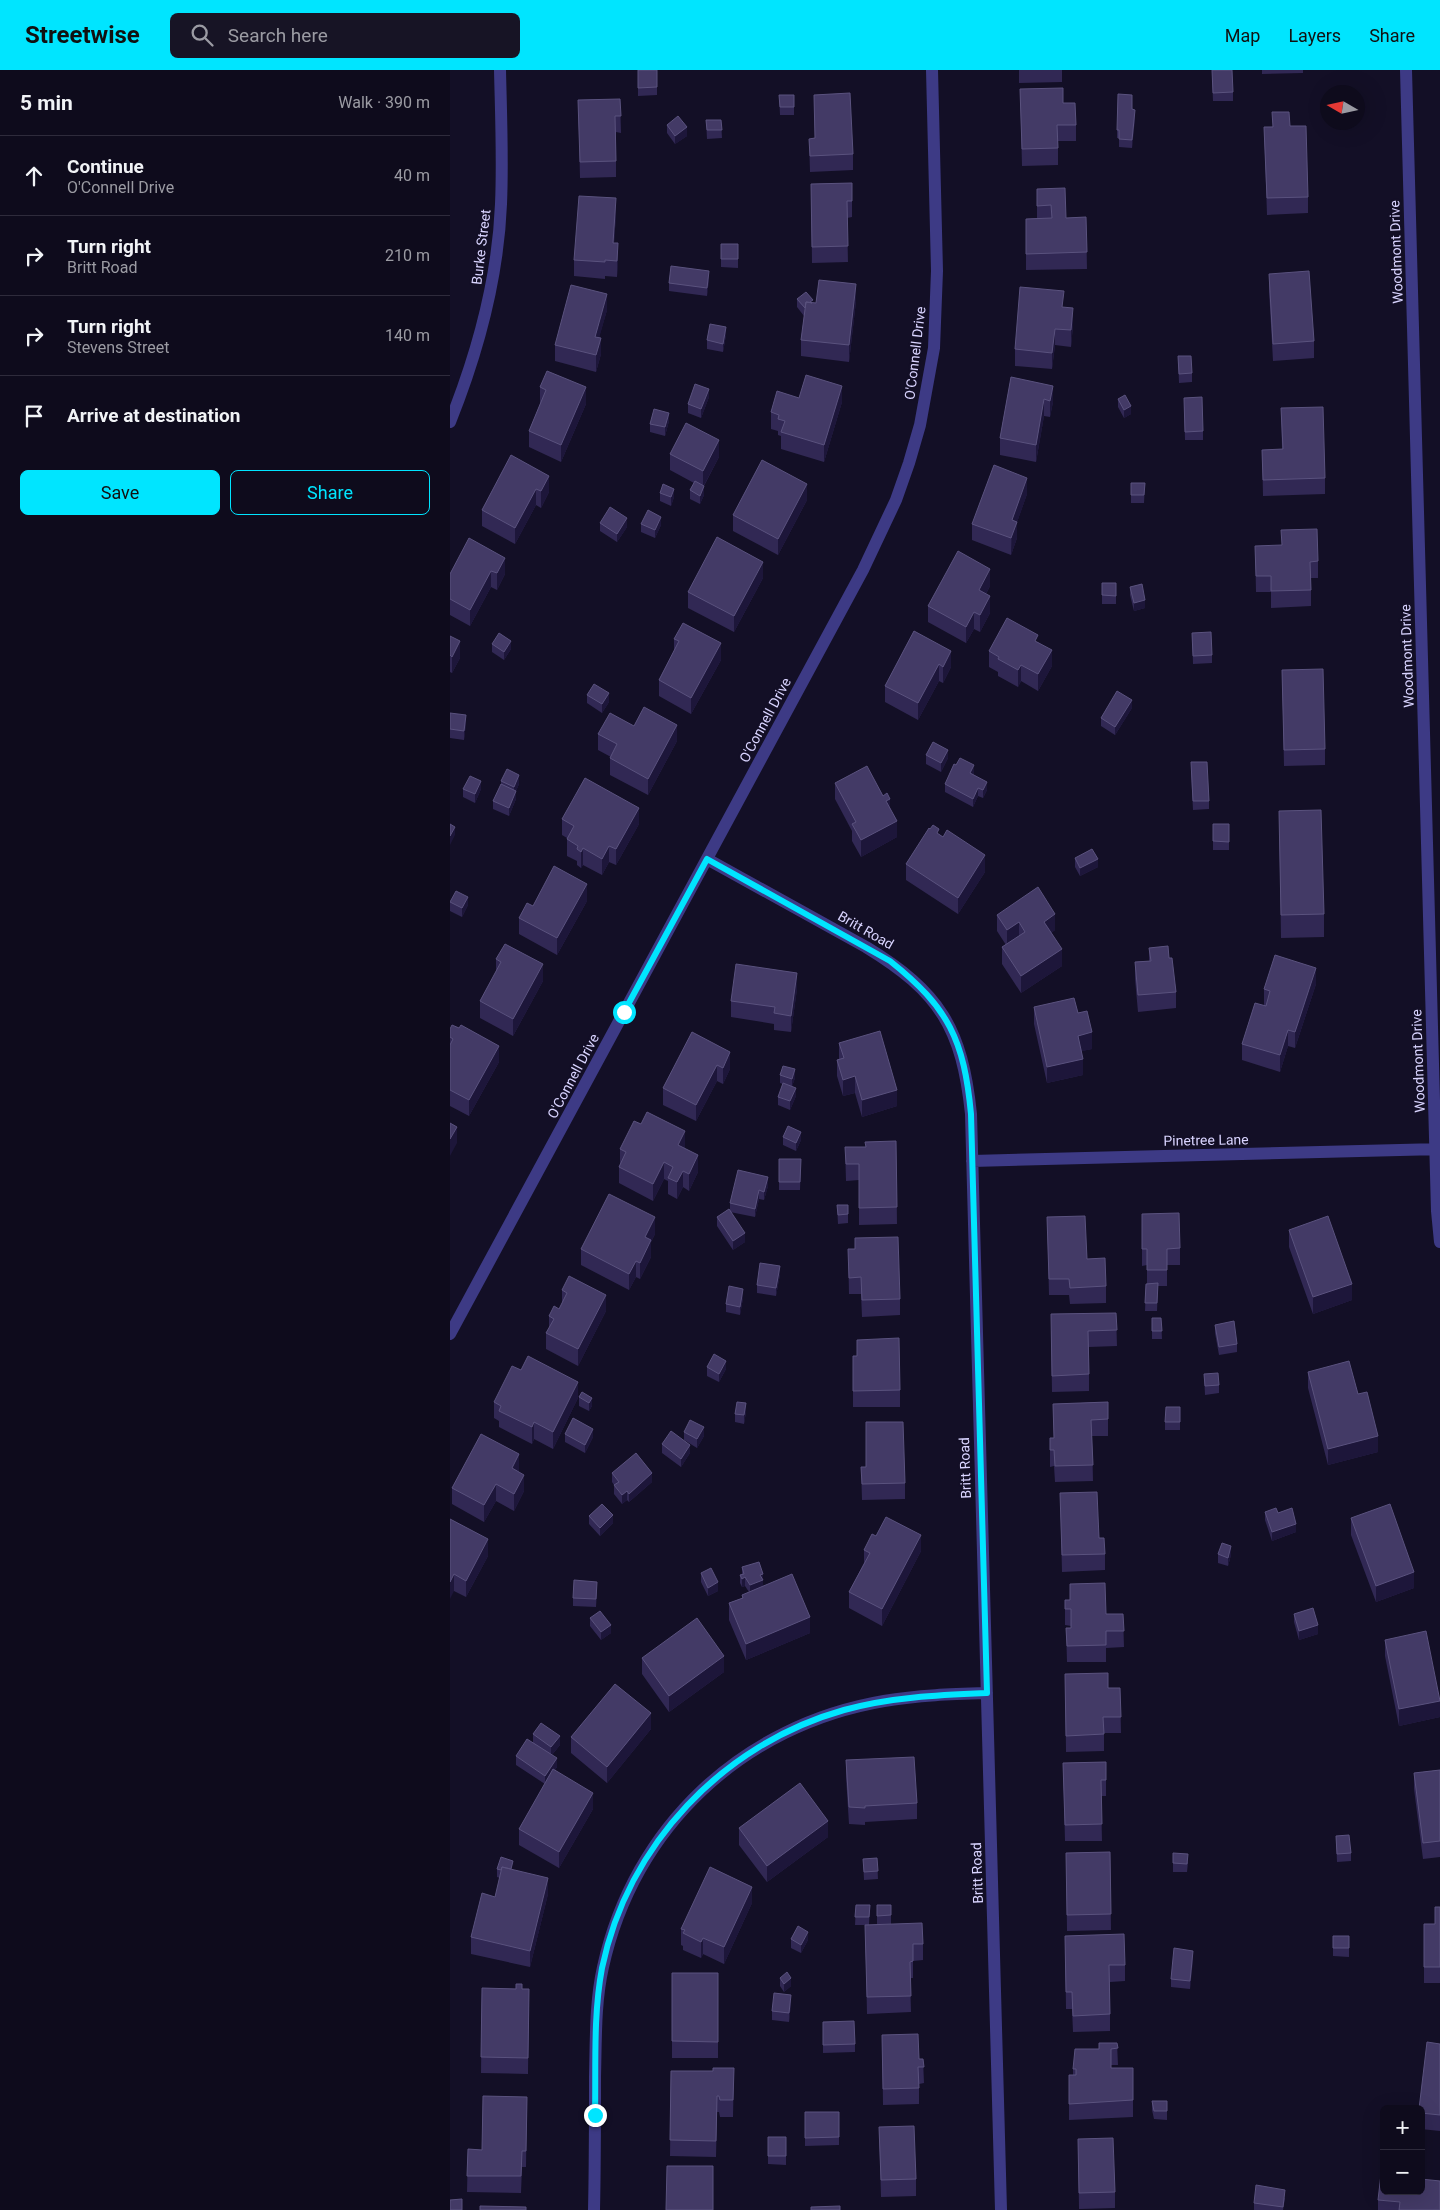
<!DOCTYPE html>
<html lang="en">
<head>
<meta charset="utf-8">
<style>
	body { margin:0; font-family:Roboto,sans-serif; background:#171425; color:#f1f3f6 }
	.controls { position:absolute; right:15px; bottom:15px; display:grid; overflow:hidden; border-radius:8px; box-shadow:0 5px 20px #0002 }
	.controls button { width:45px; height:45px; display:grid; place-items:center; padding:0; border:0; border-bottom:1px solid #2e2b3b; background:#0e0b1c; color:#f1f3f6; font:25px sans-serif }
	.compass { position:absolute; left:870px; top:15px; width:45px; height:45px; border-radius:50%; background:#0e0b1c; box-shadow:0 5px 20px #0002; rotate:279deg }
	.stop { position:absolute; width:15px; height:15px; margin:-11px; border:4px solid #00e5ff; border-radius:50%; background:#fff }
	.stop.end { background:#00e5ff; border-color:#fff; box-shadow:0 1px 5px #0008 }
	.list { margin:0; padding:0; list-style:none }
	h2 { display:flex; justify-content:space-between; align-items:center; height:65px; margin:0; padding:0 20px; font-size:21px }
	h2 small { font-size:16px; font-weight:400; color:#9b9ba3 }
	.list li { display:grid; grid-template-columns:32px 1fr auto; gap:15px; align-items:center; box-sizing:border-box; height:80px; padding:0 20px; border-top:1px solid #2e2b3b }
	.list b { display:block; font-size:19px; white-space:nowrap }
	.list p { margin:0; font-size:16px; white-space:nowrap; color:#9b9ba3 }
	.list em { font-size:16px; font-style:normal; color:#9b9ba3 }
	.actions { display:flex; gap:10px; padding:15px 20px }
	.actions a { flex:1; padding:11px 0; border:1px solid #00e5ff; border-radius:8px; text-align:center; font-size:18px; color:#00e5ff }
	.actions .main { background:#00e5ff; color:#111 }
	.icon { flex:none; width:28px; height:28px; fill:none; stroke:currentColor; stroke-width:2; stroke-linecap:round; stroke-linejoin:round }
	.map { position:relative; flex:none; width:990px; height:2140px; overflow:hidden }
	header { display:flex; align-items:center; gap:30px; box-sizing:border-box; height:70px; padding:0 25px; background:#00e5ff; color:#111 }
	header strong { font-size:24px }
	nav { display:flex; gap:28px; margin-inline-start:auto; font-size:18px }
	.search { width:350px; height:45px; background:#171425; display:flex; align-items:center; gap:12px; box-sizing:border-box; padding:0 18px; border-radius:8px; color:#9b9ba3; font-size:19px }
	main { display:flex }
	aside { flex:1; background:#0e0b1c }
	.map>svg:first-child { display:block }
</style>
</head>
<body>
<header>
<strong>Streetwise</strong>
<div class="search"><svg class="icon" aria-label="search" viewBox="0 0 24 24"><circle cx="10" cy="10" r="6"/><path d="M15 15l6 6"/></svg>Search here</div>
<nav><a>Map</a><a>Layers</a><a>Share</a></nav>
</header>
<main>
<aside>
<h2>5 min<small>Walk · 390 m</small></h2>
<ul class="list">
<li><svg class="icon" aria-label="ahead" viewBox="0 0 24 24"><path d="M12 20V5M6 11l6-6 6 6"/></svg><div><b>Continue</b><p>O'Connell Drive</p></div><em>40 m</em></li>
<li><svg class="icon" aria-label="right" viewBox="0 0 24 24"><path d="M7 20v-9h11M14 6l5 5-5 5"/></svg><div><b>Turn right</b><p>Britt Road</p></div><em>210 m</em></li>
<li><svg class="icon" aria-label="right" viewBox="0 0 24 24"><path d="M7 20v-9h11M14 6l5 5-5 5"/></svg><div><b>Turn right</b><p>Stevens Street</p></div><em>140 m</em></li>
<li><svg class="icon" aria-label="arrive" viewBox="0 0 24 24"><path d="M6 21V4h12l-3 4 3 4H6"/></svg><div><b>Arrive at destination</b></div></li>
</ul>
<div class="actions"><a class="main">Save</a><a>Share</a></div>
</aside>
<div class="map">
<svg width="990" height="2140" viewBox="0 0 990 2140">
	<rect width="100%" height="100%" fill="#130f26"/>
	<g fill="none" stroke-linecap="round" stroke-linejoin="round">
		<path stroke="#3d3a85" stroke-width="12" d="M956,0l31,1141 3,31
			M0,352c28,-70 48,-143 51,-218 2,-45 0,-89 -1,-134
			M257,789l159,88c74,45 96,81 105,167l30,1096
			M522,1091l468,-12
			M0,1264l413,-764 33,-70 13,-37 11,-38 14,-77 3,-77 -5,-201
			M144,2140c1,-44 1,-89 1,-133 1,-37 0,-75 8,-110 31,-141 140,-242 281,-266 34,-6 69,-7 103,-8"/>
	</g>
	<path fill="#312854" d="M188,0h19v25l-19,1z
		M569,0h43v12l-43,1z
		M812,0h41v3l-41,1z
		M762,8l21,14v9h-20z
		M570,19l43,14 13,22v16h-18v24l-36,1z
		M329,25h15v20h-14z
		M364,25l39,59v16l-43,2 -1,-33 6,-1z
		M170,29l1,34 -5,-1v45l-36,1 -2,-78z
		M685,48l-3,30 -13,-1v-9h-2v-8z
		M256,50h15l1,18 -15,1z
		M217,55l20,11 -12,8 -8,-11z
		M840,56l18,71v16l-41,2 -3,-88z
		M402,113v34l-5,1 1,44 -36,1 -1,-79z
		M587,119l29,29 20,-1 1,52 -61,1v-51l11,-1z
		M166,145l-2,28 4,17 -1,17 -12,-1v3l-31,-3v-16z
		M271,174h17v24l-17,-1z
		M819,204l45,67v17l-41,3 -4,-71z
		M259,209l-2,17 -38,-5v-8z
		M347,229l19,4 40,-2 -7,61 -48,-6v-16l3,-24 -7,-9z
		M614,237l9,18 -2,22 -16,-2 -3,24 -37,-3v-17z
		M157,240l-8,27 2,17 -5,18 -41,-11v-16z
		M276,265l-3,17 -16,-3v-9z
		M728,286l14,17v9l-13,1z
		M561,307l42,25 -3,15 -6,-1 -8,46 -36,-7v-17z
		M90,317l46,17 -25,58 -32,-15v-16l11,-27z
		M259,327l-8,21 -13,-5v-9z
		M349,328l43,4 -18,60 -43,-13v-13l-3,-1v-4l-7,-2v-17z
		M668,329l13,15 -7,4 -6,-11z
		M734,336l19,25v9h-18z
		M831,338l44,70v16l-62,2 -1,-46 20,-1z
		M219,351l-4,15 -15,-4v-8z
		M220,384l49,3 -15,29v9l-4,9 -10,-5v-9l4,-7 -24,-13z
		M61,385l38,37 -8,16 -5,-3 -21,39 -33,-18v-16z
		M681,413h14l-1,20h-13z
		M210,423l14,4 -3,9 -11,-5z
		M577,424l-10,28v16l-6,17 -39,-15v-16z
		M357,430l-29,55 -45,-24v-16z
		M150,453l27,4 -10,15 -17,-11z
		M191,454l20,1 -6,13 -14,-6z
		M19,468l36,36 -8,16 -6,-3 -21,39 -20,-11v-41z
		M805,476l63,15v17h-7v28l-40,2v-16h-15z
		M313,508l-29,54 -46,-24v-16z
		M652,513h14v21h-14z
		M540,516l-4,8 4,19 -10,19 -6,-3 -8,14 -38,-21v-16z
		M680,517l15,21 -11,3 -4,-16z
		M464,561l37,36 -8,16 -4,-2 -21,39 -33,-18v-16z
		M742,563l20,22v8l-19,1z
		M0,566l10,22 -8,15 -2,-1z
		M224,569l47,21 -30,54 -32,-18v-16l15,-29z
		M588,572l14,24 -14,25 -17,-10 -3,6 -20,-11v-4l-9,-5v-16z
		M42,574l19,5 -7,11 -12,-8z
		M832,600l43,79v16l-41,1z
		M137,625l22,7 -7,11 -15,-10z
		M682,638l-17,27 -14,-9v-8z
		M0,643l16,10 -2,17 -14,-2z
		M148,664l79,7 -29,54 -38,-20v-17l1,-1 -13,-7z
		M476,685l22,3 -7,14 -15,-8z
		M741,701l18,30v8l-16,1z
		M524,703l-1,2 14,15 -4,8 -5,-2 -5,11 -28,-15v-8z
		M51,711l18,3 -3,7v8l-7,17 -16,-7v-8l8,-16z
		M385,713l55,25 7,29 -36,20 -9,-16v-10l-17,-32z
		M13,719h18l-6,14 -12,-6z
		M829,741l45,103v23l-43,1z
		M112,749l77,5 -23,41 -7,-3 -7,13 -19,-10 -2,3 -4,-3v-4l-10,-5v-18l-5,-3z
		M763,754h16v26h-16z
		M489,764l46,38 -27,42 -52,-34v-16z
		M625,788l23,9 -18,9 -5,-9z
		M0,831l18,4 -6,12 -12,-6z
		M137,831l-30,54 -38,-21v-16l14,-12z
		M547,845l58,15 -4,3 11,33 -41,27 -19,-29v-17l4,-2 -9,-14z
		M699,878l20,10 7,34v16l-38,4 -3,-33v-17l14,-1z
		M46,889l47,22 -30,55 -33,-18v-17l16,-29z
		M866,914l-21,64 -7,-2 -8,26 -38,-12v-16l22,-39v-16z
		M347,919l-6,43 -17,-2v-6l-43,-7v-16z
		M584,937l44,6 14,36 -11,2 2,24 -36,8 -13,-59z
		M0,959l49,33 -30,54 -19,-10z
		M242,962l38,37 -7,15 -6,-3 -21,40 -33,-16v-17z
		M389,973l58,63 -35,11 -7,-24 -12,3 -6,-20v-16l2,-1z
		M330,1005l15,3 -3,8 4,10 -6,14 -12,-5v-8l5,-13 -3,-1z
		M333,1067l18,3 -5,11 -13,-6z
		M446,1071l1,83 -38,1v-45l-13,1 -1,-34h20z
		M235,1077v2l13,23 -9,19 -6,-4 -6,12 -9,-5v-13l-4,-2 -11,22 -34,-18v-16l1,-3v-15z
		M329,1089h22l-1,31h-21z
		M318,1116l-4,14 -5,-1 -4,18 -25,-5 15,30 -12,8 -16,-24v-9l13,-6v-8z
		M387,1135h11v18l-10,1z
		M692,1144l38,34v17h-13v21h-9l-1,25h-12l1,-27h1v-19l-5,1z
		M597,1147l40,42 19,27v17l-36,1 -1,-9h-20z
		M839,1160l63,70 -39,14 -24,-67z
		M205,1164l-4,8v15l-11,22 -4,-2 -7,13 -48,-25v-16z
		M405,1168l45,61v16l-38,2 -1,-23h-12l-1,-45h7z
		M330,1204l-4,22 -19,-3v-8z
		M112,1220l44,21 -28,55 -32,-17v-16l3,-4v-13l10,-7 3,-5z
		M293,1228l-3,17 -14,-3v-8z
		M666,1243l1,33 -28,1v44l-37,1 -1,-61z
		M702,1248h9l1,21h-10z
		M765,1255l22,19v8l-18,3 -4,-22z
		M403,1286h4l43,34v17h-47z
		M257,1297l19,2 -7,13 -12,-6z
		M858,1302l50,22 20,58 -50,13 -20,-77z
		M754,1304l15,11v8l-14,2z
		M132,1322l10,14 -3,5 -10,-5v-9z
		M128,1328l-25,51 -19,-10 -2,5 -33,-17v-6l-5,-3v-16z
		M658,1332v34h-16l1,45 -38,1 -1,-16 -4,1v-29h4l-1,-34z
		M730,1337v23h-15v-8z
		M296,1342l-2,12 -9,-2v-8z
		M234,1362l20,4 -7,12 -13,-8z
		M115,1364l28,3 -8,16 -20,-11z
		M212,1374l28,9 -9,14 -19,-14z
		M411,1397l44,16v16l-43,1z
		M69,1400l-1,2 6,19 -10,20 -18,-10 -12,21 -32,-18v-16z
		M162,1403l40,9 -23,20 -2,-2 -5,4 -8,-10v-9l-2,-3z
		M610,1423l39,45 6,16v16l-43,2z
		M815,1442l13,1 18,19 -24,9 -7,-21z
		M139,1446l24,7 -13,13 -11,-12z
		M901,1448l63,70 -38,14 -25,-67z
		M0,1449l38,37 -22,41 -12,-6z
		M426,1466l45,15 -39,75 -33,-18v-16l15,-29v-13z
		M768,1484l13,1 -3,11 -10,-3z
		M292,1497l21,16v3l47,47 -64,27 -17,-40v-17l13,-5v-3l7,-3 -4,-6 -3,1 -2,-4v-8l2,-1z
		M251,1503l17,18 -10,5 -7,-14z
		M620,1514l36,30h17l1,33 -18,1v14h-39l-1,-34h5v-2l-6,-1v-25h5z
		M147,1520l-1,17 -23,-1v-8z
		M844,1544l24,20 -19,6 -5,-18z
		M140,1548l21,15 -10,7 -11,-14z
		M935,1570l55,59v18l-41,9 -14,-70z
		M192,1588l82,14 -55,40 -27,-38z
		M615,1604l43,14h12l1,45h-17v18l-38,1z
		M201,1659l-44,54 -36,-30v-16z
		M83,1664l27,11 -8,10 5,12 -2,3 38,39 -34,59 -40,-23v-16l26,-45 -29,-19v-9l17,-13z
		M396,1690l71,43v16l-52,3v3l-16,-1 -3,-47z
		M656,1692v34h-5l1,45h-37l-2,-78z
		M990,1700v87l-17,2 -9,-70v-16z
		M289,1758l89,9 -61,45 -28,-37z
		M886,1766l15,17v8l-14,1z
		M660,1782l1,78 -44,1 -1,-78z
		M723,1783l15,9 -1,10h-14z
		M427,1788l1,21 -14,1 -1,-21z
		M47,1799l16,1 35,24 -18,73 -59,-13v-17l24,-40 5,-19 -3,-1z
		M302,1833l-28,61 -21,-10 -2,4 -18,-8v-4l-2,-1v-16z
		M406,1835h14l-1,20 54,19v16l-10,1v17h-3l1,34 -44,2 -2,-89h3h-13z
		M427,1835h14v19h-14z
		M990,1837v76h-16v-59h11z
		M615,1866l60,29v16l-15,1v49l-37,1 -1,-23h-6z
		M341,1869l17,1 -7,13 -10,-5z
		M883,1878h16v9l-16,-1z
		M743,1889l-3,30 -19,-2v-8z
		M222,1903h46v85h-46z
		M330,1908l11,8 -7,6 -4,-6z
		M32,1918l47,1 -1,85 -47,-1z
		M341,1933l-2,19 -17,-2v-9z
		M373,1952l32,22v8l-32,1z
		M432,1965l37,24h4l1,24 -5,1v20l-36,1z
		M667,1973l1,22h-7v3h22v49l-64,3v-45h4v-6l26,-20z
		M990,1974v87l-19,-2v-20z
		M284,1998l-1,49h-13l-1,-5h-2l-1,45 -46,-1 1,-85h42z
		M77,2027l-1,70h-4l-1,26 -54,-1 1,-43 14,1z
		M702,2031h15v19l-13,-1 -2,-9z
		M355,2042h34v33l-34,1z
		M429,2057l37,52v17l-35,1z
		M318,2067h18v28l-18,-1z
		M628,2069l37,53v16l-36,1z
		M990,2111v29h-62v-10z
		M835,2128l-2,12h-29v-7z"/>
	<path fill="#1d163a" d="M685,40v8l-3,30v-8z
		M237,57v9l-12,8v-8z
		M166,128v17l-3,44v-16z
		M168,173v17l-1,17v-16z
		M259,201v8l-2,17v-8z
		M406,214v17l-7,61v-17z
		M157,224v16l-12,43v-16z
		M623,238v17l-2,22v-17z
		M276,257v8l-3,17v-8z
		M605,259v16l-3,24v-16z
		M151,268v16l-5,18v-17z
		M392,316v16l-18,60v-17z
		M603,316v16l-3,15v-16z
		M136,317v17l-25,58v-17z
		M259,319v8l-8,21v-9z
		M594,329v17l-8,46v-17z
		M681,336v8l-7,4v-8z
		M219,343v8l-4,15v-9z
		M269,370v17l-16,30v-16z
		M99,406v16l-8,16v-17z
		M577,408v16l-14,40 4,-12v16l-6,17 1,-35z
		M357,414v16l-29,55v-16z
		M254,416v9l-4,9v-8z
		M86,419v16l-21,39v-16z
		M224,419v8l-3,9v-9z
		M211,447v8l-6,13v-8z
		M177,448v9l-10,15v-8z
		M55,488v16l-8,16v-17z
		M313,492v16l-29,54v-16z
		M540,499v17l-11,21v-17z
		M41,501v16l-21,39v-16z
		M540,526v17l-10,19v-17z
		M695,530v8l-11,3v-8z
		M524,542v17l-8,14v-16z
		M10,571v17l-8,15v-16z
		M61,571v8l-7,11v-8z
		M271,573v17l-30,54v-16z
		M602,580v16l-14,25v-17z
		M501,581v16l-8,16v-16z
		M489,594v17l-21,39v-17z
		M571,595v16l-3,6v-17z
		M159,623v9l-7,11v-9z
		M682,630v8l-17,27v-8z
		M16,645v8l-2,17v-9z
		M227,655v16l-29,54v-16z
		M498,680v8l-7,14v-9z
		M524,695v8l-4,8v-8z
		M69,705v9l-5,12v-9z
		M31,711v8l-6,14v-9z
		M537,712v8l-4,8v-8z
		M528,718v8l-5,11v-8z
		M66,721v8l-7,17v-8z
		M440,729v16l-4,-14z
		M189,738v16l-23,41v-16z
		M447,751v16l-36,20v-17z
		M5,757v8l-5,10v-9z
		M159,776v16l-7,13v-16z
		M133,778v17l-2,3v-16z
		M535,785v17l-27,42v-16z
		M648,789v8l-18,9v-8z
		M137,814v17l-30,54v-17z
		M18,827v8l-6,12v-9z
		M605,844v16l-11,8v-16z
		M569,852v16l-12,8v-16z
		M612,879v17l-41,27v-17z
		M93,894v17l-30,55v-17z
		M866,898v16l-21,64v-16z
		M347,903v16l-6,43v-16z
		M838,960v16l-8,26v-17z
		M642,962v17l-14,3v-16z
		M49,976v16l-30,54v-16z
		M280,982v17l-7,15v-16z
		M633,989v16l-36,8v-16z
		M267,995v16l-21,40v-16z
		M345,999v9l-3,9v-8z
		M405,1006v17l-12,3v-16z
		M346,1018v8l-6,14v-9z
		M447,1020v16l-35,11v-17z
		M7,1057v16l-7,13v-17z
		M235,1061v16l-7,15v-17z
		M351,1062v8l-5,11v-8z
		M248,1085v17l-9,19v-17z
		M214,1092v17l-11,22v-17z
		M233,1101v16l-6,12v-17z
		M318,1107v9l-4,14v-8z
		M309,1120v9l-4,18v-8z
		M205,1147v17l-4,8v15l-11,22v-16l5,-26z
		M295,1163v9l-12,8v-9z
		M186,1191v16l-7,13v-16z
		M330,1196v8l-4,22v-8z
		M902,1214v16l-39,14v-17z
		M293,1219v9l-3,17v-8z
		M156,1225v16l-28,55v-17z
		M276,1291v8l-7,13v-8z
		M128,1312v16l-25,51v-17z
		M142,1328v8l-3,5v-8z
		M296,1333v9l-2,12v-9z
		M84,1352v17l-2,5v-17z
		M254,1357v9l-7,12v-9z
		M143,1359v8l-8,16v-8z
		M928,1366v16l-50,13v-16z
		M240,1375v8l-9,14v-8z
		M69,1384v16l-7,14v-16z
		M202,1403v9l-23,20v-8z
		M74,1405v16l-10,20v-17z
		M46,1414v17l-12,21v-17z
		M177,1421v9l-5,4v-9z
		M163,1445v8l-13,13v-8z
		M846,1454v8l-24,9v-9z
		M471,1465v16l-39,75v-17z
		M38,1469v17l-22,41v-16z
		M781,1476v9l-3,11v-8z
		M964,1502v16l-38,14v-16z
		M4,1504v17l-4,8v-17z
		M313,1504v15l-13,4v-8l10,-10z
		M295,1507v9l-3,1v-8z
		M268,1512v9l-10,5v-8z
		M360,1547v16l-64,27v-16z
		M161,1555v8l-10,7v-8z
		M868,1555v9l-19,6v-9z
		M274,1586v16l-55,40v-16z
		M990,1631v16l-41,9v-17z
		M201,1643v16l-44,54v-16z
		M110,1666v9l-9,11v-9z
		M107,1688v9l-12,17v-8z
		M143,1723v16l-34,59v-16z
		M378,1751v16l-61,45v-16z
		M98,1808v16l-18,73v-16z
		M302,1817v16l-28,61v-17z
		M358,1862v8l-7,13v-8z
		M253,1868v16l-2,4v-16z
		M743,1881v8l-3,30v-8z
		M341,1908v8l-7,6v-8z
		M341,1925v8l-2,19v-9z"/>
	<path fill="#433a66" stroke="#5a527e" d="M188,0h19v17l-19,1z
		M762,0h20l1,22 -20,1z
		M613,18v15h12l1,22h-19l1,23 -36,1 -2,-60z
		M400,23l3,61 -43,2 -1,-17 6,-1 -1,-43z
		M668,24l14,1v14l3,1 -3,30 -13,-1v-9h-2z
		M329,25h15v12h-14z
		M170,29l1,17h-6l1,45 -36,1 -2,-62z
		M822,42h17l1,14h16l2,71 -41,1 -3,-71h9z
		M228,46l9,11 -12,9 -8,-11z
		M256,50h15l1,10h-15z
		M402,113v18h-5l1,45 -36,1 -1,-63z
		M615,118l1,30 20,-1 1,35 -61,2v-35l26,-1 -1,-13 -14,1v-17z
		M129,126l37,2 -3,45h5l-1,18 -12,-1v2l-31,-2z
		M271,174h17v15h-17z
		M221,196l38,5 -2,17 -38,-5z
		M859,201l5,70 -41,3 -4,-70z
		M369,210l37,4 -7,61 -48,-5 5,-38 10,1z
		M121,215l36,9 -12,43 6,1 -5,17 -41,-10z
		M570,217l44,4 -2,16 11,1 -2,22 -16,-1 -3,24 -37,-4z
		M356,222l7,8 -3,2 2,1 -6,-1 -1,6 -8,-9z
		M260,254l16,3 -3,17 -16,-4z
		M728,286h13l1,17 -13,1z
		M97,301l39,16 -25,58 -32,-14 17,-41 -6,-3z
		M356,305l36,11 -18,59 -43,-13 4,-11 -7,-2 1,-4 -8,-3 6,-21 22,7z
		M561,307l42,9 -3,15 -6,-2 -8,46 -36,-7z
		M245,314l14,5 -8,20 -13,-5z
		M675,325l6,11 -7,4 -6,-11z
		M752,327l1,34 -18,1 -1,-34z
		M873,337l2,71 -62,2 -1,-30 21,-1 -2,-41z
		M204,339l15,4 -4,14 -15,-3z
		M236,353l33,17 -16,31 -33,-17z
		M61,385l38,21 -8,15 -5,-2 -21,39 -33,-18z
		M312,390l45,24 -29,55 -45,-24z
		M544,395l33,13 -15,42 5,2 -6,16 -39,-14z
		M245,411l9,5 -4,10 -10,-6z
		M681,413h14l-1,12h-13z
		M213,414l11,5 -3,8 -11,-4z
		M160,437l17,11 -10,16 -17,-11z
		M198,440l13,7 -6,13 -14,-6z
		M867,459l1,32 -8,1 1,28 -40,1v-15h-15l-1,-30 27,-1 -1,-15z
		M267,467l46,25 -29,54 -46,-24z
		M19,468l36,20 -8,15 -6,-2 -21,39 -20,-11v-25z
		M508,481l32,18 -11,21 11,6 -10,19 -6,-3 -8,15 -38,-21z
		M652,513h14v13l-14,-1z
		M692,514l3,16 -11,3 -4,-16z
		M557,548l31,17 -3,6 17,9 -14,24 -17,-9 -3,5 -20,-11 1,-2 -10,-6z
		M233,553l38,20 -30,55 -32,-18 20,-39 -5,-2z
		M464,561l37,20 -8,16 -4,-3 -21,39 -33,-17z
		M761,562l1,23 -19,1 -1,-23z
		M49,563l12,8 -7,11 -12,-8z
		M0,566l10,5 -8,16 -2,-2z
		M873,599l2,80 -41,1 -2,-80z
		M144,614l15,9 -7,11 -15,-9z
		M667,621l15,9 -17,27 -14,-9z
		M194,637l33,18 -29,54 -38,-21 7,-14 -19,-10 12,-21 24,13z
		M0,643l16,2 -2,16 -14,-2z
		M483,672l15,8 -7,13 -15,-8z
		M510,688l14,7 -4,8 17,9 -4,8 -5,-2 -5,11 -28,-15 9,-20 2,1z
		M741,692h16l2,39h-16z
		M417,696l16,30 4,-3 3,6 -4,2 11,20 -36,19 -9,-16 4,-2 -21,-39z
		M57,699l12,6 -5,12 -13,-6z
		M20,706l11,5 -6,13 -12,-5z
		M135,708l54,30 -23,41 -7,-3 -7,13 -19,-11 -2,4 -4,-3 1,-3 -11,-7 7,-13 -12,-7z
		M51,714l15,7 -7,17 -16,-7z
		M871,740l3,104 -43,1 -2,-104z
		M0,754l5,3 -5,9z
		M763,754h16v18l-16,-1z
		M483,755l6,4 -2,4 6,4 4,-7 38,25 -27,43 -52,-34 23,-36 1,1z
		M642,779l6,10 -18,9 -5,-10z
		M104,796l33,18 -30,54 -38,-20 8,-15 6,3z
		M588,817l17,27 -11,8 18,27 -41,27 -19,-29 23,-15 -6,-10 -12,8 -10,-15z
		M6,821l12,6 -6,11 -12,-6z
		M55,874l38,20 -30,55 -33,-18 21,-39 -5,-3z
		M718,876l1,12h3l4,34 -38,3 -3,-33 16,-1 -2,-13z
		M825,885l41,13 -21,64 -7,-2 -8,25 -38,-11 13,-41 11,3 4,-15 -6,-2z
		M286,894l61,9 -6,43 -17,-3 1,-6 -44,-6z
		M624,928l4,15 9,-2 5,21 -14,4 5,23 -36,8 -13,-60z
		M2,955l7,3 2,-3 38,21 -30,54 -19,-10v-45l3,-6 -3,-2v-8z
		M430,961l17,59 -35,10 -7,-24 -12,4 -6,-20 7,-2 -5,-15z
		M242,962l38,20 -7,16 -6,-3 -21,40 -33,-17z
		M333,996l12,3 -3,10 -12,-4z
		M333,1013l13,5 -6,13 -12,-4z
		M197,1042l38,19 -7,14 20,10 -9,19 -6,-3 -6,11 -9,-4 5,-11 -9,-5 -11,22 -34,-17 7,-15 -6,-3 14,-28 7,3z
		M0,1053l7,4 -7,12z
		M338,1056l13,6 -5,11 -13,-6z
		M446,1071l1,66 -38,1v-44h-13l-1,-17h21l-1,-5z
		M329,1089h22l-1,23h-21z
		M288,1100l30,7 -4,15 -5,-2 -4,19 -25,-6z
		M159,1124l46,23 -10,20 6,3 -11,23 -4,-2 -7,13 -48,-25z
		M387,1135h11v9l-10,1z
		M279,1139l16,24 -12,8 -16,-24z
		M729,1143l1,35 -13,1v21h-20v-21h-5v-35z
		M635,1146l2,43 18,-1 1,28 -36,2 -1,-9h-20l-2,-62z
		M878,1146l24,68 -39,13 -24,-67z
		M448,1167l2,62 -38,1 -1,-23 -12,1 -1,-29h7v-11z
		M310,1193l20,3 -4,22 -19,-3z
		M119,1206l37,19 -28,54 -32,-16 8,-14 -5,-3 5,-10 5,3 8,-16 -5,-3z
		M708,1213l-1,20h-12l1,-19z
		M279,1216l14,3 -3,18 -14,-3z
		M666,1243l1,17 -29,1 1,43 -37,2 -1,-62z
		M702,1248h9l1,13h-10z
		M784,1251l3,23 -18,3 -4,-22z
		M449,1268l1,52 -47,1v-35h4v-16z
		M264,1284l12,7 -7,13 -12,-7z
		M78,1286l50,26 -25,50 -19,-10 -2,5 -33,-16 2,-5 -7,-4 18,-36 9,4z
		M899,1291l9,33 9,-2 11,44 -50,13 -20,-77z
		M768,1303l1,12 -14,1 -1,-12z
		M132,1322l10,6 -3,5 -10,-6z
		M287,1332l9,1 -2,12 -9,-1z
		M658,1332v17l-17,1 2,45 -38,1 -1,-16h-4v-12h4l-1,-34z
		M716,1337h14v15h-15z
		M123,1348l20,11 -8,16 -20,-11z
		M240,1350l14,7 -7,12 -13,-7z
		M416,1352h37l2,61 -43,1 -1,-17h5z
		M221,1361l19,14 -9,14 -19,-15z
		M31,1364l38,20 -7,14 12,7 -10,19 -18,-10 -12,21 -32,-17z
		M186,1383l16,20 -23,21 -2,-3 -5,4 -8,-10 5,-3 -7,-9z
		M647,1422l2,46h5l1,16 -43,1 -2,-62z
		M152,1434l11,11 -13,13 -11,-12z
		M940,1434l24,68 -38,14 -25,-68z
		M826,1438l2,5 14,-5 4,16 -24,8 -7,-20z
		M436,1447l35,18 -39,74 -33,-17 21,-39 -6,-3 8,-16 4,2z
		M0,1449l38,20 -22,42 -12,-7 -4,8z
		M772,1473l9,3 -3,12 -10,-4z
		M309,1492l4,12 -3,1 3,5 -13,5 -5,-8 -3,2 -2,-4 4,-1 -2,-7z
		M261,1498l7,14 -10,6 -7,-15z
		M342,1504l18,43 -64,27 -17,-41 14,-5 -1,-3z
		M124,1510l23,2 -1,17 -23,-1z
		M655,1513l1,31h17l1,17h-18v14l-39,1 -1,-18h5v-19h-6v-9h5v-16z
		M863,1538l5,17 -19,6 -5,-17z
		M150,1541l11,14 -10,7 -11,-14z
		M247,1548l27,38 -55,40 -27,-38z
		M976,1561l14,70 -41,8 -14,-69z
		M658,1603v15h12l1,29h-18l1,17 -38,2 -1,-62z
		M165,1614l36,29 -44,54 -36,-30z
		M91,1653l19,13 -9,11 -18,-13z
		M77,1669l30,19 -12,18 -29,-20z
		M464,1687l3,46 -52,3v2l-16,-1 -3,-47z
		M656,1692v18h-5l1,44 -37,1 -2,-62z
		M103,1699l40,24 -34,59 -40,-23z
		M990,1700v71l-17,2 -9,-70z
		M350,1713l28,38 -61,45 -28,-38z
		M899,1765l2,18 -14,1 -1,-18z
		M660,1782l1,62 -44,1 -1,-62z
		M723,1783l15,1 -1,10 -14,-1z
		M51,1787l12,4 -2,8 -9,-2 -1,3 -4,-1z
		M427,1788l1,13 -14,1 -1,-13z
		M52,1797l46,11 -18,73 -59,-14 11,-44 13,4z
		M260,1797l42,20 -28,60 -21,-9 -2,4 -18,-9 2,-3 -4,-1z
		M406,1835h14l-1,12h-14z
		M427,1835h14v10l-14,1z
		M985,1837h5v60h-16v-43h11z
		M472,1853l1,21h-10v17l-3,1 1,34 -44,1 -2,-72z
		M348,1856l10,6 -7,13 -10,-6z
		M674,1864l1,31h-16l1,49 -37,2 -1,-24h-6l-1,-56z
		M883,1866h16v12h-16z
		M724,1878l19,3 -3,30 -19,-2z
		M337,1902l4,6 -7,6 -4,-6z
		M222,1903h46v69l-46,-1z
		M66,1914h6v5h7l-1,69 -47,-1 1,-69 34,1z
		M324,1923l17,2 -2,18 -17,-2z
		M404,1951l1,23 -32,1v-23z
		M468,1964l1,25h4l1,8h-6l1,21 -36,1 -1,-54z
		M977,1972l13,2v71l-19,-2v-4h-2z
		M649,1973h18l1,5 -7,1v19h22v32l-64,4v-29h7v-6h-3l2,-20h24z
		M263,1998h21l-1,32h-13l-1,-4h-2l-1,45 -46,-1 1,-69h42z
		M33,2026l44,1 -1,54h-4l-1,25h-54l1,-27 14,1z
		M702,2031h15v10h-13z
		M355,2042h34v25l-34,1z
		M464,2056l2,53 -35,1 -2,-53z
		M318,2067h18v19h-18z
		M663,2068l2,54 -36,1 -1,-54z
		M217,2096h46v44h-47z
		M931,2104h3v17h37v-12l19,2v29h-41l1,-8 -22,-2z
		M806,2115l29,5 -2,17 -29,-4z
		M12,2129v11h-12v-10z
		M30,2136l46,1v3h-46z
		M390,2136v4h-29v-3z"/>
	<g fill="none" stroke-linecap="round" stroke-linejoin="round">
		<path stroke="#00e5ff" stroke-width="6" d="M145,2045c1,-49 -2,-99 7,-147 26,-124 121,-224 242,-258 46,-13 95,-15 143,-17l-16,-579c-7,-74 -22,-106 -81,-153l-183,-102 -83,153"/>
	</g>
	<g text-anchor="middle" stroke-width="4" stroke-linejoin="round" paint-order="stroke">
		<g font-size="14" fill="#d9d4ff" stroke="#130f26">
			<text transform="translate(31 177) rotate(-83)" y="5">Burke Street</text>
			<text transform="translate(946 182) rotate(-92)" y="5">Woodmont Drive</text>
			<text transform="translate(465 283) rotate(-83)" y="5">O'Connell Drive</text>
			<text transform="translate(957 586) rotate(-92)" y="5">Woodmont Drive</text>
			<text transform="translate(315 650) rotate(-62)" y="5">O'Connell Drive</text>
			<text transform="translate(416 860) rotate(30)" y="5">Britt Road</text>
			<text transform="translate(968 991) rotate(-92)" y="5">Woodmont Drive</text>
			<text transform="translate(123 1006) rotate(-62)" y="5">O'Connell Drive</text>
			<text transform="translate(756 1070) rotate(-1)" y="5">Pinetree Lane</text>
			<text transform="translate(515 1398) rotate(-92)" y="5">Britt Road</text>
			<text transform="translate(527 1803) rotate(-92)" y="5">Britt Road</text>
		</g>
	</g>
</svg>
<div class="controls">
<button>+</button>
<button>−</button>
</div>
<svg class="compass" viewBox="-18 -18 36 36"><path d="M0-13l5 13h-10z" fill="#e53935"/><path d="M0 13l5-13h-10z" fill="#9b9ba3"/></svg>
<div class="stop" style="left:174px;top:942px"></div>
<div class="stop end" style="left:145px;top:2045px"></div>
</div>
</main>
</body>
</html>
